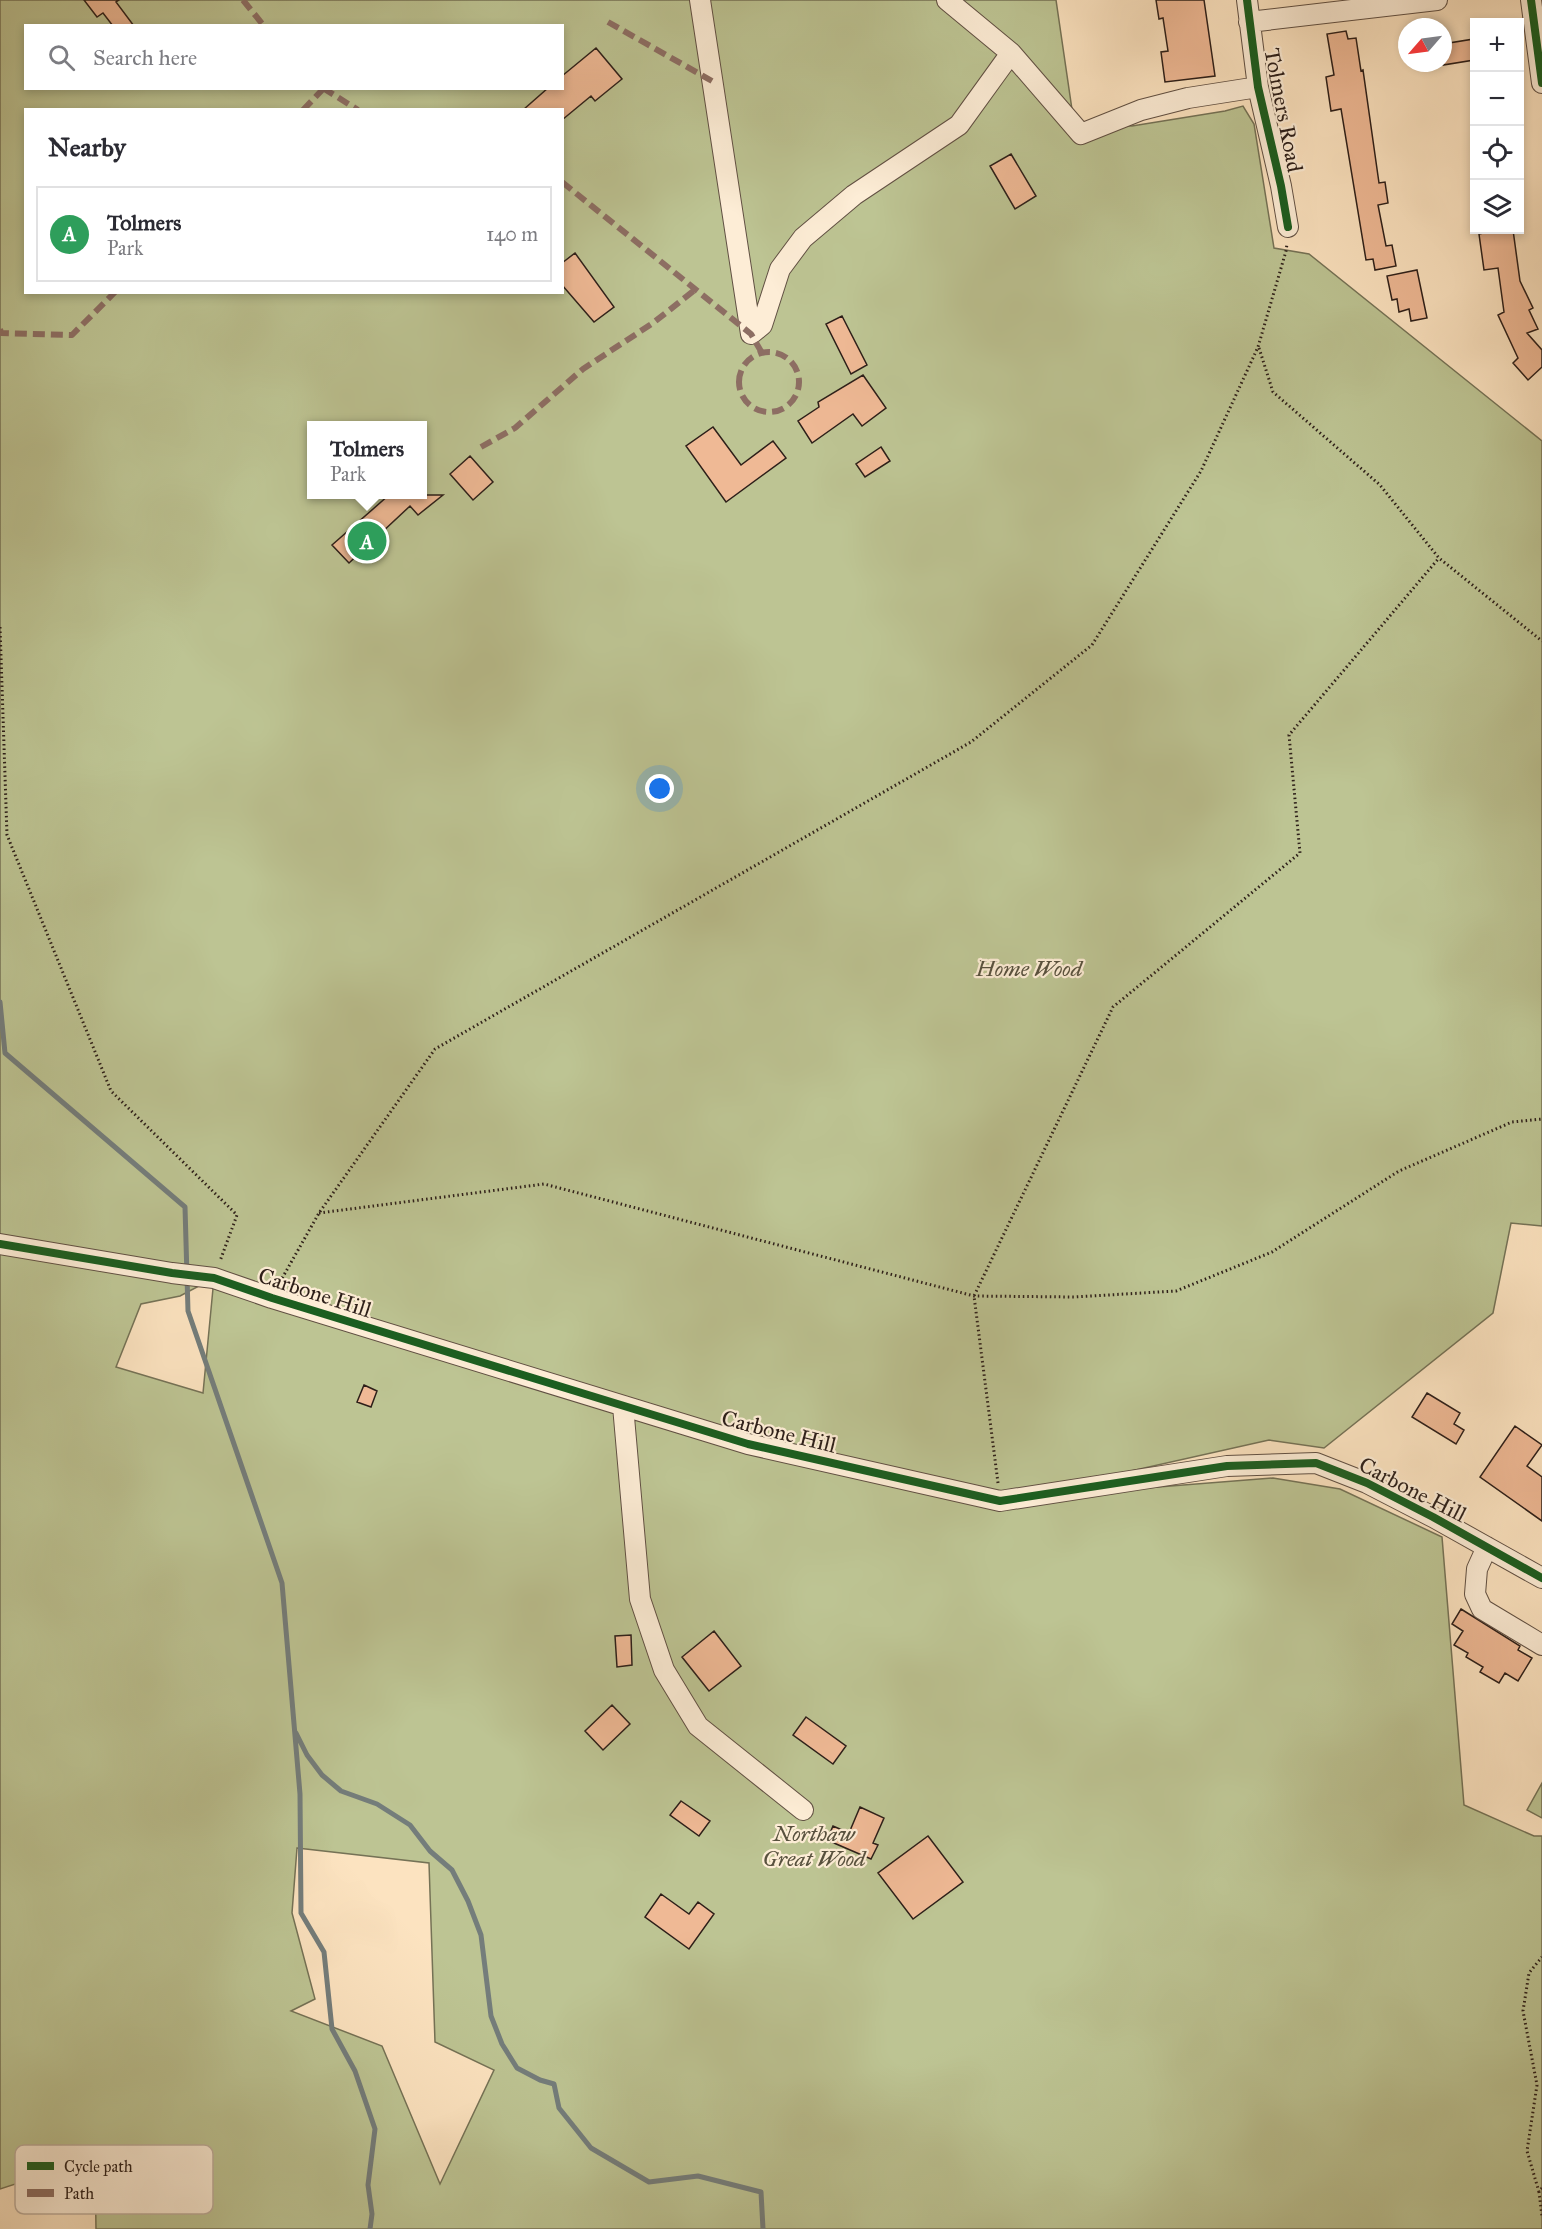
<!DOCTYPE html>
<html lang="en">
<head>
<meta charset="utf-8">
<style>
	body { margin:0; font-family:"IM FELL Great Primer",serif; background:#f7f7f7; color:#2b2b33 }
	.controls { position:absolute; right:18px; top:18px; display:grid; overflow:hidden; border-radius:0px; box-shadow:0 3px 9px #0003 }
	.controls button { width:54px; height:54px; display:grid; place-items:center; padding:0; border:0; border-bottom:2px solid #e1e1e2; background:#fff; color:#2b2b33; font:30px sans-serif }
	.compass { position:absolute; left:1398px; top:18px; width:54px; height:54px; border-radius:50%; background:#fff; box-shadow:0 3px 9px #0003; rotate:242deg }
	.you { position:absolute; left:660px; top:789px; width:21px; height:21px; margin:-15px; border:4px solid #fff; border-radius:50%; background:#1a73e8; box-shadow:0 0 0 9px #1a73e833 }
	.badge { display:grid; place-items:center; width:39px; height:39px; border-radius:50%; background:#111827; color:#fff; font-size:20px; font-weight:700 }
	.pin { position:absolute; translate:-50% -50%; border:3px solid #fff; box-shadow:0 2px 6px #0006 }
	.popup { position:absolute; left:307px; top:421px; width:120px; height:78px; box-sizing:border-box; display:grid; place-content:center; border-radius:0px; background:#fff; filter:drop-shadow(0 2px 4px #0005); font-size:20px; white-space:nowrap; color:#7c7c81 }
	.popup b { font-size:22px; color:#2b2b33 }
	.popup::after { content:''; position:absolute; left:50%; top:100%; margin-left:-12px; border:12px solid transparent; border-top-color:#fff }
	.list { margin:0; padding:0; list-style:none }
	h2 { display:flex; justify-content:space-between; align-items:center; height:78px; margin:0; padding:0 24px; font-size:26px }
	h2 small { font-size:20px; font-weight:400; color:#7c7c81 }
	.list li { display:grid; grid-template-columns:39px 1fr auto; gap:18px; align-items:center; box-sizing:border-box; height:96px; margin:0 12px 12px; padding:0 12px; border:2px solid #e1e1e2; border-radius:0px }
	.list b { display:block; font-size:22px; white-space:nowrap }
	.list p { margin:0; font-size:20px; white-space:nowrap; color:#7c7c81 }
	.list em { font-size:20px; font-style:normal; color:#7c7c81 }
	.icon { flex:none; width:33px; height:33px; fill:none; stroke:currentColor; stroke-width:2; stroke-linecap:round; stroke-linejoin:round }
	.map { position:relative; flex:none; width:1542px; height:2229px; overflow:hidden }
	.search { position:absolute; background:#fff; box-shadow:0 3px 9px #0003; left:24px; top:24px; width:540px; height:66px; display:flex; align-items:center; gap:15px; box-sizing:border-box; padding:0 21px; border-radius:0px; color:#7c7c81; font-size:22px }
	.panel { position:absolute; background:#fff; box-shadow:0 3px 9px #0003; left:24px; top:108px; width:540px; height:186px; border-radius:0px }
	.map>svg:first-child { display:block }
</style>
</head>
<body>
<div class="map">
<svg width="1542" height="2229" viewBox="0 0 1542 2229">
	<rect width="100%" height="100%" fill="#fce3c0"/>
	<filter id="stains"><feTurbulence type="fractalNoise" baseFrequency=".00333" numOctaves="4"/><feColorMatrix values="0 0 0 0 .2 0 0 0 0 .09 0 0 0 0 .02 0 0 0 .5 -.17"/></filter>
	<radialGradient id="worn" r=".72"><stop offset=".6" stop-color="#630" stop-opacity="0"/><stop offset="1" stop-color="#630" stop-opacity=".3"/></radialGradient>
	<path fill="#bdc493" stroke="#757256" stroke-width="1.5" fill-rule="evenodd" d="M0,0h1056l18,123 58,3 93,-15 18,-5 11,18 20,124 35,6 233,187v785l-31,-3 -18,90 -169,135 -55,-8 -263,59 267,-21 67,11 102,48 22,268 70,31h8v393h-1446l-1,-71 -95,31zM26,26h536v62h-536zM26,110h536v182h-536zM312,426h110v68h-110zM214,1278l-11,115 -87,-26 25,-63 39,-8zM297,1848l132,15 6,179 59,28 -54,114 -58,-138 -91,-35 24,-12 -23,-86z
		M1542,1783v35l-15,-8z"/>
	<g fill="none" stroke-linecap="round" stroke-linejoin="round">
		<path stroke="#747d7b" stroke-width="5" d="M0,1002l5,51 180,154 3,104 94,272 18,211 1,119 23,39 8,77 23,42 20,58 -7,56 4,29 -2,15
			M296,1733l11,22 15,20 19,16 36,13 33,21 20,26 22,19 16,31 13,34 10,81 11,28 15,24 23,12 14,4 5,24 32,40 58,34 49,-6 63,16 2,37"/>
	</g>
	<path fill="#efb995" stroke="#2d1f19" stroke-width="1.5" d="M84,0h35l-3,2 18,24h-21l-10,-13 -6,4z
		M1156,0h48l11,76 -50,6 -4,-30 7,-1 -5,-33 -4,1z
		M1346,31l2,8 8,-1 5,33 2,-1 16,113 6,-1 3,21 -10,2 8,41 6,-1 4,21 -21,4 -2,-11 -7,1 -25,-151 -10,2 -5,-34 8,-2 -7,-41z
		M1474,39v21l-31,5v-21z
		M596,48l26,31 -27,22 -4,-5 -29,24v-10h-39l25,-22h14v-12z
		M1011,154l25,42 -21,13 -25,-43z
		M1484,230h29l7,51 13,27 -4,2 9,19 -11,4 15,17v17l-14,13 -15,-17 5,-5 -20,-43 6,-3 -6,-44 -14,2 -5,-36 5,-1z
		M575,253l39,54 -20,15 -32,-37v-22z
		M1417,270l10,48 -16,3 -2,-12 -10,3 -2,-13 -5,1 -5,-24z
		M842,316l25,49 -16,9 -25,-50z
		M863,375l23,33 -24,18 -9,-12 -41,29 -14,-22 21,-14 -1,-5z
		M713,427l28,38 32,-24 13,17 -60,44 -40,-56z
		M881,447l9,14 -25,16 -9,-13z
		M470,456l23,26 -20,18 -23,-26z
		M389,495h54l-25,20 -8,-9 -61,57 -17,-18z
		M364,1385l13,6 -6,16 -14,-5z
		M1427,1393l33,20 -6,11 10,6 -8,14 -44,-27z
		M1515,1426l27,19 -15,21 15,11v44l-62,-44z
		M1461,1609l59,37 -2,4 14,8 -14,23 -13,-8 -6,10 -19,-11 3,-5 -17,-10 2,-4 -14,-8 9,-14 -11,-7z
		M714,1631l27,35 -32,25 -27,-34z
		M631,1635l1,30 -15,2 -2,-31z
		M612,1705l18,19 -27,26 -18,-19z
		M806,1717l40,29 -13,18 -40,-29z
		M681,1801l29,20 -11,15 -29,-21z
		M860,1807l24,11 -11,25 5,2 -7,14 -44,-19 6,-14 16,7z
		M928,1836l35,46 -50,37 -35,-46z
		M661,1894l28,20 9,-12 16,12 -25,35 -44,-32z"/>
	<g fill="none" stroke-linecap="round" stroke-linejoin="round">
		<defs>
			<path id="minor" d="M700,0l51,334 11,-9 18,-56 23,-31 51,-43 105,-70 52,-72 -64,-53
				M1247,0l11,87 23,99 7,41
				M1531,0l11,83
				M1249,22l188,-22
				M1011,53l70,81 60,-24 47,-12 70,-11
				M0,1244l172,29 42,5 58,20 476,146 252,57 227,-35 89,-3 51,20 66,34 109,61
				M623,1406l17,193 24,71 34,56 105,84
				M1487,1547l-10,22 -2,25 7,15 60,36"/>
		</defs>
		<use href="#minor" stroke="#615043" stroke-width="22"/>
		<path stroke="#2d1f19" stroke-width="3" stroke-dasharray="1.5 3" stroke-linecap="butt" d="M1259,348l14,44 107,93 59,73 103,83
			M0,627l7,208 104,256 126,124 -17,46
			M319,1213l225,-29 430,112 100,1 102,-6 96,-39 127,-81 113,-49 30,-3
			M280,1282l39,-69 116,-164 536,-307 121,-97 109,-174 57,-124 28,-96 1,-7
			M998,1483l-24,-187 139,-289 187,-154 -11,-118 150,-177
			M1542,2188l-3,4 3,24
			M1539,2192l-12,-41 10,-66 -14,-74 6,-38 13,-16"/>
		<use href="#minor" stroke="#fdedd6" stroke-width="20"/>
		<path stroke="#8d6e63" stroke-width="6" stroke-dasharray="12 6" stroke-linecap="butt" d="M243,0l21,26
			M608,22l104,59
			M323,88l35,22
			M303,110l20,-21
			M562,182l189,152 11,19
			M0,329l1,4 71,2 43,-43
			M739 382a30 30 0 1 1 60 0a30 30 0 1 1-60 0Z
			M481,447l34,-19 68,-59 70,-46 43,-34"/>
		<defs>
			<path id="cycleway" d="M1247,0l11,87 23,99 7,41
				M1531,0l11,83
				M0,1244l172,29 42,5 58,20 476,146 252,57 227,-35 89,-3 51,20 66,34 109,61"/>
		</defs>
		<use href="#cycleway" stroke="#fdedd6" stroke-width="11"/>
		<use href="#cycleway" stroke="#1b5e20" stroke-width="8"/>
	</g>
	<g text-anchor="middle" stroke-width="4.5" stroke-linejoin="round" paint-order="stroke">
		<g font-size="22" fill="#2d1f19" stroke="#fdedd6">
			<text transform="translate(1284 110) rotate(79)" y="8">Tolmers Road</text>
			<text transform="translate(315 1292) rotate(18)" y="8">Carbone Hill</text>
			<text transform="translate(779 1431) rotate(14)" y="8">Carbone Hill</text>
			<text transform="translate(1413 1489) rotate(27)" y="8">Carbone Hill</text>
		</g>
		<g font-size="22" font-style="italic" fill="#58513e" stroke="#fdedd6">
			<text x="1029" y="976">Home Wood</text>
			<text x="814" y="1841">Northaw<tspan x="814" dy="25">Great Wood</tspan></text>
		</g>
	</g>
	<rect x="15" y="2145" width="198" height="69" rx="9" fill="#fdedd6" stroke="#bfaf9d" stroke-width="1.5"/>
	<rect x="27" y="2162" width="27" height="8" fill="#1b5e20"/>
	<rect x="27" y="2189" width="27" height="8" fill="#8d6e63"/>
	<g font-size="16" fill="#2d1f19">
		<text x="64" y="2172">Cycle path</text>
		<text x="64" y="2199">Path</text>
	</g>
	<rect width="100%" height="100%" filter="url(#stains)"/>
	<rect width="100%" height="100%" fill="url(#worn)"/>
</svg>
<div class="controls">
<button>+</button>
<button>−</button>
<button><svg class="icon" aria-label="locate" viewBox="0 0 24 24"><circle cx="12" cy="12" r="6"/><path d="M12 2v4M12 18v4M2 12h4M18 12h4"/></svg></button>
<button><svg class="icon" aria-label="layers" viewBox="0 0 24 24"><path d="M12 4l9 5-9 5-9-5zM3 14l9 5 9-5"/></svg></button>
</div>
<svg class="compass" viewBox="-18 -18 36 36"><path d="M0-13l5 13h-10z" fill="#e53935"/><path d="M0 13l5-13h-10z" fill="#7c7c81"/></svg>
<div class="you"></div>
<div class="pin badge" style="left:367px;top:541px;background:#2e9e5b">A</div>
<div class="popup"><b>Tolmers</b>Park</div>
<div class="search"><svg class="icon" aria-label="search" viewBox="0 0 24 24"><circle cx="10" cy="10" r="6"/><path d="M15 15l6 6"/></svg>Search here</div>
<section class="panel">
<h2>Nearby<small></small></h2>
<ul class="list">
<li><span class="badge" style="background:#2e9e5b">A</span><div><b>Tolmers</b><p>Park</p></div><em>140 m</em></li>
</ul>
</section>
</div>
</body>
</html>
